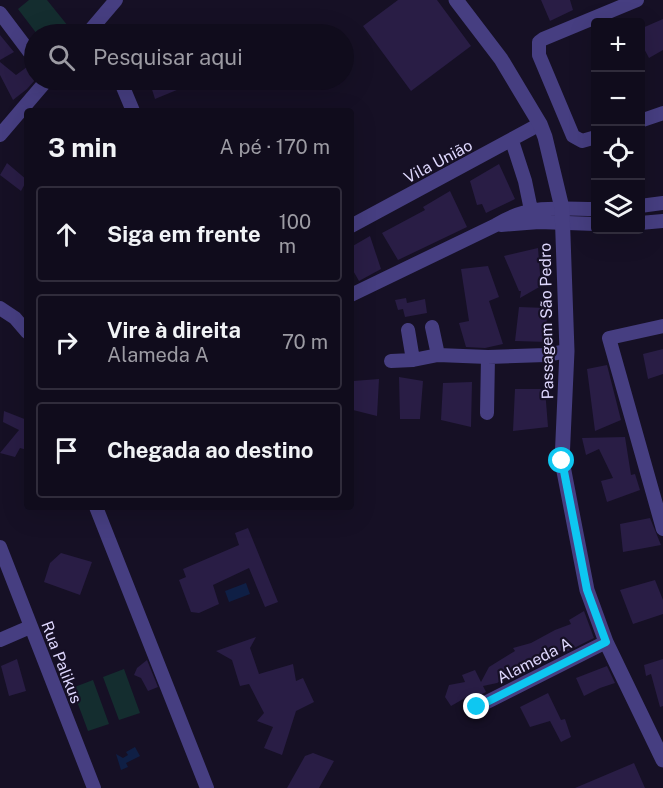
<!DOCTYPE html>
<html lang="pt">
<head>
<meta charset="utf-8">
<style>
	body { margin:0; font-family:"Public Sans",sans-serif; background:#1e1a29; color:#f1f3f6 }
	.controls { position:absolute; right:18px; top:18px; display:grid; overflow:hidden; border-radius:6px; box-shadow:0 6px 24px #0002 }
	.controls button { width:54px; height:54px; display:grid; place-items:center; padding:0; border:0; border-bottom:2px solid #302c3b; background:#100c1c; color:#f1f3f6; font:30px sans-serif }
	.stop { position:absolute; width:18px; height:18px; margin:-14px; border:4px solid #0ec7f1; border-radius:50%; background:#fff }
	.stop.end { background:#0ec7f1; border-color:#fff; box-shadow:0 2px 6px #0008 }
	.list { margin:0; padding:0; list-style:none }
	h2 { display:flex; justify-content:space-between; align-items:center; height:78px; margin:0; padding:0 24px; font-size:26px }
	h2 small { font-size:20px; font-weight:400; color:#9c9ba3 }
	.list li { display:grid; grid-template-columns:39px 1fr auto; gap:18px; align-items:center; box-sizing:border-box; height:96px; margin:0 12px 12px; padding:0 12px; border:2px solid #302c3b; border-radius:6px }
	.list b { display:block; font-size:22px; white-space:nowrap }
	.list p { margin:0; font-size:20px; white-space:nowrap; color:#9c9ba3 }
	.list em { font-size:20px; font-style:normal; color:#9c9ba3 }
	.icon { flex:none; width:33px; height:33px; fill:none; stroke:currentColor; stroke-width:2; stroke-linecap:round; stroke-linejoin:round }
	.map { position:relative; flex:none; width:663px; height:788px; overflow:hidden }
	.search { position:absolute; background:#100c1c; box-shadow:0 6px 24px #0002; left:24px; top:24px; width:330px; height:66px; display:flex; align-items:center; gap:15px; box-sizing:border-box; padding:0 21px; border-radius:33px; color:#9c9ba3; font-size:22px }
	.panel { position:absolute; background:#100c1c; box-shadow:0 6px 24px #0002; left:24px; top:108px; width:330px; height:402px; border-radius:6px }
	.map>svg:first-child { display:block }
</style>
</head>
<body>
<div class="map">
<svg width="663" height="788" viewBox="0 0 663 788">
	<rect width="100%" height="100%" fill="#161025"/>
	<path fill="#142d2f" d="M29,0h18l25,31 -4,3h-31l-19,-25z
		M124,669l16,44 -21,7 -16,-43z
		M93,680l16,44 -21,7 -16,-43z"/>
	<path fill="#0f1f45" d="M246,583l4,11 -21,8 -4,-11z
		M135,747l5,9 -14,7 2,4 -7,3 -5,-16 7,4 5,-3 -2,-3z"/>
	<path fill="#291d45" d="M398,0h39l34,46 -60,45 -48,-65z
		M541,0h29l3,10 -23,11z
		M663,19v31l-14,8 -9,-17v-12z
		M0,35l14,17 -14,8z
		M0,62l16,13 11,-8 8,13 -8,9 -14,11 -13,-25z
		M156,80h45l-46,19 -5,-16z
		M7,163l20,17 -6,11 -21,-16z
		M499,164l16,35 -29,14 -4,-9 -5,1 -7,-24z
		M450,191l17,36 -69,33 -16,-27 43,-23 -2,-3z
		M370,236l11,33 -22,12 -8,-14v-20z
		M538,248l3,38 -21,12 1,-7h-2l-15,-35z
		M488,266l11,31 -10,4 14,43 -18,4 -19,-1 -7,-24 10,-2 -8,-52z
		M406,298l1,5 18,-4 2,14 -22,4 -2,-8 -5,1 -3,-10z
		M519,307l27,1 2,34 -33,-1z
		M663,349v25l-15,5 -5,-25z
		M607,365l14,55 -26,11 -8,-62z
		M399,377l24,4 -3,38h-20z
		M379,379l-2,37 -24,-6v-29z
		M472,382l-1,45 -30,-7 2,-37z
		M515,389h30l3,38 -35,4z
		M4,411l23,9v30l-7,-2 -5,9 -15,-4 19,-23 -16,-8z
		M625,437l6,38 4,-1 5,16 -33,12 -6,-21 12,-3 -14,-29 -13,6 -4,-17z
		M650,518l11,27 -38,7 -3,-28z
		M248,528l30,74 -13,5 -16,-39 -36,17 6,19 -20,9 -8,-1 -12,-32 7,-3 -3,-8 56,-24 -4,-12z
		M61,553l31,9 -12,33 -36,-13 6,-19z
		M655,580l8,20v14l-30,10 -13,-34z
		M584,611l10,27 -30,15 -2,-3 -25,12 2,4 -13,6 -2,-4 -27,15 -14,3 3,6 -12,6 -2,-4 -21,12 -6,-9 4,-12 16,-3 -3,-7 13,-5 6,12 8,-15 26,-16 -2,-3 18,-5 24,-13 16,-6 -2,-4z
		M256,637l-6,11 9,26 34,-10 3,17 7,-3 11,24 -18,9 -14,44 -18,-7 9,-21 -16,-6 7,-8 -15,-29 -9,2 -8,-26 -16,-9z
		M17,659l9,32 -17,5 -8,-30z
		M663,659v47l-3,1 -9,-33 -5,2 -2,-11z
		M147,660l11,27 -10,4 -7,-13 -7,-3 3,-7z
		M607,666l8,17 -15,5 -16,8 -8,-18z
		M548,693l13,27 4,-1 6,18 -10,5 -11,-21 -20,6 -10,-20z
		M313,753l21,8 -15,27h-32l18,-32z
		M634,763l11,25h-70z"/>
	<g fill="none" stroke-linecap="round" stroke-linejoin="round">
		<path stroke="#463e81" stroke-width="14" d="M0,13l34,45
			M87,34l29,-34
			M120,80l13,31
			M640,121l23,-8
			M0,135l47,-55
			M596,137l-14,4 -9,-5 -34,-81v-13l4,-3 94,-39
			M512,141l13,40 6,29
			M640,206l23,-3
			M640,223l23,-2
			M501,225l38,-3 57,2
			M351,226l189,-102
			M351,295l145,-70c33,-21 62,-16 100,-16
			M0,308l15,10 12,14
			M663,326l-54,12 54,191
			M432,327l6,28
			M408,330l5,30
			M391,361l22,-1 25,-5 50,2 58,-2 21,-4
			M487,413l1,-56
			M96,507l111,281
			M0,547l94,241
			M0,640l30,-13
			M477,707l129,-65"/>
		<path stroke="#463e81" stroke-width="15" d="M456,0l45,59 39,65 5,13 17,71 5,143 -5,110 25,129 19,52 57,118"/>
	</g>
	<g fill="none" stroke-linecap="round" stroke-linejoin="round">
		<path stroke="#0ec7f1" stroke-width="8" d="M477,707l129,-65 -19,-52 -25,-129"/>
	</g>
	<g text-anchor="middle" stroke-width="4.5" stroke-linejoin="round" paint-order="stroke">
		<g font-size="16" fill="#ded7fd" stroke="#161025">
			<text transform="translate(438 161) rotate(-28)" y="6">Vila União</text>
			<text transform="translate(546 321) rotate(-91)" y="6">Passagem São Pedro</text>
			<text transform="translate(534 660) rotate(-27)" y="6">Alameda A</text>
			<text transform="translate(62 662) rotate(69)" y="6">Rua Palikus</text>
		</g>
	</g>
</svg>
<div class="controls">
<button>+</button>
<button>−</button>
<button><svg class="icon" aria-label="locate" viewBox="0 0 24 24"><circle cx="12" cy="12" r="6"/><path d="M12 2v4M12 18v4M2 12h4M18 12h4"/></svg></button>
<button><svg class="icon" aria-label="layers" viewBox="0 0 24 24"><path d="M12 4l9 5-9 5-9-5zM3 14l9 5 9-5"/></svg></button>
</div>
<div class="stop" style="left:562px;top:461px"></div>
<div class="stop end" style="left:477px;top:707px"></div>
<div class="search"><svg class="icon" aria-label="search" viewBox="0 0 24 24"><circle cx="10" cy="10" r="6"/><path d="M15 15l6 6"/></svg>Pesquisar aqui</div>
<section class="panel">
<h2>3 min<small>A pé · 170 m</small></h2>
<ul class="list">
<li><svg class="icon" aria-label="ahead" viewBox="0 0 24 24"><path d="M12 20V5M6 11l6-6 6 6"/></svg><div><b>Siga em frente</b></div><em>100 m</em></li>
<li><svg class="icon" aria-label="right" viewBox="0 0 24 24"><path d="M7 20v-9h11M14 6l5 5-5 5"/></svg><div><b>Vire à direita</b><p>Alameda A</p></div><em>70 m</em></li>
<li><svg class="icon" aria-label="arrive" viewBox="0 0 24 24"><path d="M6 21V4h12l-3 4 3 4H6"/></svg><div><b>Chegada ao destino</b></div></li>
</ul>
</section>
</div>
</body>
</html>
